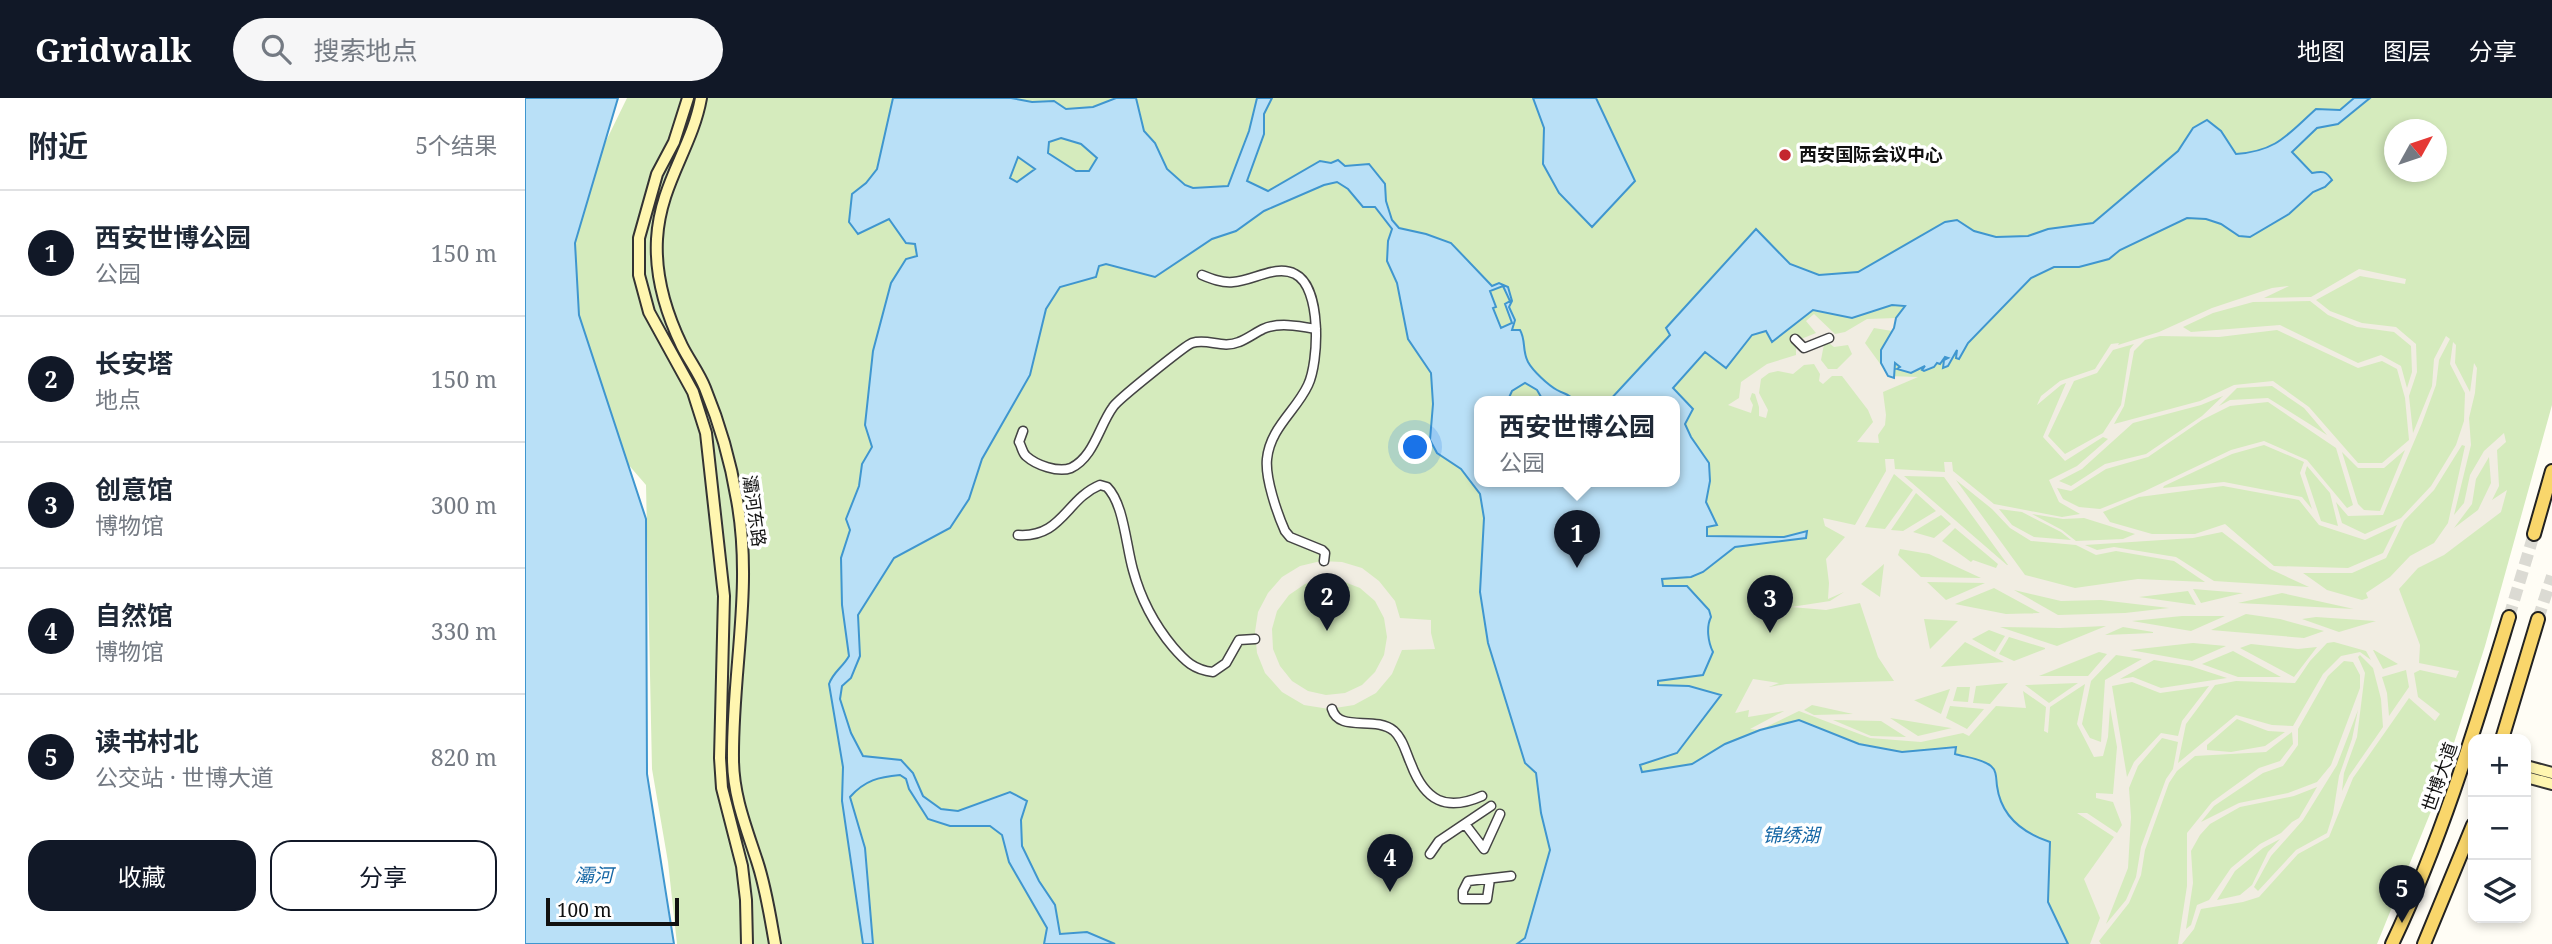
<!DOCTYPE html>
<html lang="zh">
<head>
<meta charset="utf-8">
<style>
	body { margin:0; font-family:"Noto Serif","Noto Sans SC",serif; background:#f6f6f7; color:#1f2937 }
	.controls { position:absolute; right:21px; bottom:21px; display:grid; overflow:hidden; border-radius:14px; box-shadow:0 4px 10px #0003 }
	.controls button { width:63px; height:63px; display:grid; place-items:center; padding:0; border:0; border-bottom:2px solid #e0e1e3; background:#fff; color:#1f2937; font:35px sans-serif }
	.compass { position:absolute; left:1859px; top:21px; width:63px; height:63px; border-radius:50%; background:#fff; box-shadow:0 4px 10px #0003; rotate:50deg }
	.scale { position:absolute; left:21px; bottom:18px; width:133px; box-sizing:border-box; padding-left:7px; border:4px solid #111; border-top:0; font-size:19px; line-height:24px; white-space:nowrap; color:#111; -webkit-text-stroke:5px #fff; paint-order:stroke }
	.you { position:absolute; left:891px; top:350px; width:24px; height:24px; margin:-18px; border:5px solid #fff; border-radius:50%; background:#1a73e8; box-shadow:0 0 0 10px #1a73e833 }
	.badge { display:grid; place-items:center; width:46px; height:46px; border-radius:50%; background:#111827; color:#fff; font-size:23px; font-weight:700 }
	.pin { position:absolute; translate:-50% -58px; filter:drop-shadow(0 2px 4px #0008) }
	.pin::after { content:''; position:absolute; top:37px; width:24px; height:21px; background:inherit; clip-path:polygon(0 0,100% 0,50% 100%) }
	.popup { position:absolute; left:949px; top:298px; width:206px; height:91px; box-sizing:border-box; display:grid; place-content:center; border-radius:14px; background:#fff; filter:drop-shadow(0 2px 5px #0005); font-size:23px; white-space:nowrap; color:#747a83 }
	.popup b { font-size:26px; color:#1f2937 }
	.popup::after { content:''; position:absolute; left:50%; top:100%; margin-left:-14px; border:14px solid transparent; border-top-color:#fff }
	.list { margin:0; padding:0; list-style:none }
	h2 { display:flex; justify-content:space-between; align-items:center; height:91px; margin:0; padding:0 28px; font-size:30px }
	h2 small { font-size:23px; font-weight:400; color:#747a83 }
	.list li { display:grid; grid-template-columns:46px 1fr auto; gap:21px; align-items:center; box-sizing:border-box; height:126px; padding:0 28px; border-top:2px solid #e0e1e3 }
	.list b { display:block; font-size:26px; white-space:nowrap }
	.list p { margin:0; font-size:23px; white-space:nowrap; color:#747a83 }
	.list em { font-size:23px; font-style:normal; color:#747a83 }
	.actions { display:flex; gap:14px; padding:21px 28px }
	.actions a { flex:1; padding:16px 0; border:2px solid #111827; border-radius:21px; text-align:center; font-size:24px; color:#111827 }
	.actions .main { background:#111827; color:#fff }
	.icon { flex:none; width:38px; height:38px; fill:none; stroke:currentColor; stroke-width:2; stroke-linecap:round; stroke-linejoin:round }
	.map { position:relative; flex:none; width:2027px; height:846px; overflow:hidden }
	header { display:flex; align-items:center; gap:42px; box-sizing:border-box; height:98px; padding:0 35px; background:#111827; color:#fff }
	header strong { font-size:33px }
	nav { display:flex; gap:38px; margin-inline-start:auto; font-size:24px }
	.search { width:490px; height:63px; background:#f6f6f7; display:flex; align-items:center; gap:18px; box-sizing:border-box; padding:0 24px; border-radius:38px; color:#747a83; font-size:26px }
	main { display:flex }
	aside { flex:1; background:#fff }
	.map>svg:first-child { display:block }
</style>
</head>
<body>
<header>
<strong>Gridwalk</strong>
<div class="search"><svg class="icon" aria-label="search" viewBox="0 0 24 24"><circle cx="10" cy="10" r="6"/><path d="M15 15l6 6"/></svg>搜索地点</div>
<nav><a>地图</a><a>图层</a><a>分享</a></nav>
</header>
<main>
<aside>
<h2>附近<small>5个结果</small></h2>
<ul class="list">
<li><span class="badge">1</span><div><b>西安世博公园</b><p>公园</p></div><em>150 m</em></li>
<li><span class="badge">2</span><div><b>长安塔</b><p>地点</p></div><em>150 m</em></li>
<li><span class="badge">3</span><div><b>创意馆</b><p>博物馆</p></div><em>300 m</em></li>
<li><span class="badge">4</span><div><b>自然馆</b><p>博物馆</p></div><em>330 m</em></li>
<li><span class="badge">5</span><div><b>读书村北</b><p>公交站 · 世博大道</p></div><em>820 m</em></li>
</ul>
<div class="actions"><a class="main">收藏</a><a>分享</a></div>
</aside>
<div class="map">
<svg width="2027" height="846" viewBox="0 0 2027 846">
	<rect width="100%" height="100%" fill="#fffdf5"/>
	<path fill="#d5ebbd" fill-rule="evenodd" d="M102,0h1925v307l-67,241 -49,153 -59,145h-1700l-9,-82 -16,-93 -6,-284 -57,-66 -22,-198zM1870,32h42v42h-42zM954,304h196v80h-196z"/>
	<path fill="#f1ede2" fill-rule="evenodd" d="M1834,171l47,10 -1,5 -45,-8 -44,24 14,11 32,12 34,4 20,17 1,28 -8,24 4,37 19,-47 2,-27 12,-23 4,3 -11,21 -3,25 -14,38 -39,92 -35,1 -12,-14 6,21 23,11 36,-16 30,-32 25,-41 8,-24 1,-28 -15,-29 3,-22 3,3 -1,18 15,29 4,-29 3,5 -2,25 -6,25 2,27 -17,70 10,-12 6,-28 14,-24 20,-18 2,9 -9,8 2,36 -7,14 15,-10 -6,22 -57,43 -26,13 -19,21 21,56 -1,18 40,8 -3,7 -36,-8 -6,3 4,24 22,17 -5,7 -26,-23 -56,80 -24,59 -31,17 -39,43 -16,5 -42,7 -7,20 -12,15h-4l9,-58v-53l25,-31 47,-34 21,-7 13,-17 -1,-12 -26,20 -71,4 -18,15 -8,12 -24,67 -4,25 -12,28 -30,38 2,3h-11l10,-26 -16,-39 30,-42 -37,-24h10l30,20 5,-8 -9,-23 -17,-4v-5l17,1 4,-47 -7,-40 -2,30 -5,19 -9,1 -17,-33 8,-40 -35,23 -2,26 -4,-2 2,-24 -23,-16 3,17 -30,-2 -27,30 -6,-3 -42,9 -51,-4 -71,-27 -39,19 -10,-1 34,-18 -36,6 1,-7 -14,3 18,-34 26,4 -10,4 17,-3 108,-3 -16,-24 -18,-54 -34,7 -35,-3 39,-6 14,-9 -16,7 1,-16 -3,-24 19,-22 -20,-11 -2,-8 32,7 31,-54 -1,-12h9l1,10 50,3 -1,-10h8l1,9 41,33 68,13 18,-3 -21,-12 -10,-22 28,-14 31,-27 -5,-2 -38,24 -22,-24 23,-54 -5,2 -24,20 4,-9 19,-15 35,-12 16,-25 8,-1 -1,2 41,-13 53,-24 60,-20 17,-2 -25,12 47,-1zM1785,203l18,14 29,12 37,5 17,14 1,26 -5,16 -6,-22 -20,-11 -23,8 -78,-38 -89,7 -8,-5 30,-14 40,-11zM1752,232l81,38 24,-7 15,8 8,29 4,42 -27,23h-24l-49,-56 -36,-26 -39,4 -34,16 -86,23 10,-18 10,-55 11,-11 15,-4 59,1zM1609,246l-4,5 -9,56 -18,28 -38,21 -17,-18 26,-55 23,-8 16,-23zM1747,288l32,22 23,27 -59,-37 -38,2 -11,6 18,-18zM1698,298l-21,20 -56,38 -41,10 -34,22 -12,-5 23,-12 51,-46 68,-18zM1743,304l68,46 17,57 -6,3 -40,-48 -43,-19 -33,9 -86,41 -45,18 -21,-2 -16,-8 -6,-11 14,3 35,-22 42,-12 54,-37 28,-14zM1739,347l40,17 -4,11 12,36 -10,-12 -78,-15 -61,6 1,-2 68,-32zM1937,347l3,1 -17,77 -14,20 -24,13 -20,21 -24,16 2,5 -6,2 -35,-10 -24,-17h49l34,-15 18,-37 30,-31zM1880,352l-25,61 -16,-1 -6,-6 -16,-52 16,16h26zM1964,359l2,26 -13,27 -24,18 18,-24 4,-25zM1782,368l23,27 8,33 -17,-5 -16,-48zM1369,376l19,16 -28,39 -20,-2zM1379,378l40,1 64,88h-1zM1431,382l36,29 18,19 21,13 45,4 20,10 20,-4 58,10 31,21 -67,-3 -63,9 -50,-13zM1698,388l76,14 20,25 46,15 32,-15 -14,28 -35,15 -74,-2 -49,-42 -30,10h-43l-42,-12 -7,-10 36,-15zM1391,395l20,18 -33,20 -12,-1zM1474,411l23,3 39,20 10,8 -37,-3 -22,-12zM1507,416l31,5 21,-1 51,16 -12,5 -47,2 -14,-11zM1416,417l10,9 -17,14 -21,-6zM1430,430l43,36 -2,4 -23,-8 -2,2 -29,-21zM1697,434l48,37 39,18 -95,-6 -38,-24 -62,-10 -17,3 -12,-5 108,-7zM1375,451l29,5 52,24 -60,-1 -23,-22zM1359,466l-4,33 -19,-13zM1402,484l58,1 -39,17zM1469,490l46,25 -34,1 -51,-10zM1668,491l49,4h1l-42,10zM1489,492l47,11 40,-1 68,8 -44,5 -67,2zM1663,493l8,14 -57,-8zM1757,495l72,16h1l-117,-6zM1721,516l34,5 44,12 -20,7 -93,-8zM1657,518h43l-34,15 -59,-10zM1791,519l59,4h1l-37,11 -37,-13zM1399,521l34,2 -28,28zM1581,528l-49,20 -57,-19 60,1zM1598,529l30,5v1l-48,2zM1464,532l16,6 -10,16 -23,-13zM1484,539l36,11v1l-31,12 -15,-7zM1440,544l39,20 -63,5zM1809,544l32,9 5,9 -11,-8 -19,4 -18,18 -30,52 -21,-1 -36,-10 -58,48 8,-39 29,-39 21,-4 59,2 15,-22 17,-18zM1668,545l33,3 -34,15 -62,-11zM1726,546l47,5 19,-2 -23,30 -54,-29zM1848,552h1l24,14 -15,5zM1708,553l48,26h-43l-36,-13zM1574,554l8,2 -19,22h-49zM1591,557l26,4 -37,21 -4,62 -11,-4 -8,-14 9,-43zM1835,557l13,13 8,31 2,28 -34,49 -7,15 2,-18 13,-36 8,-64 -7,-16zM1629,562l36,6 37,12 -66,10 -28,-11 -13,2zM1819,563l9,1 7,13v13l-29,77 -14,17 -29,11 -49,10 -38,19 13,-16 49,-33 20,-7 15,-21v-16l30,-53zM1881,572l3,17 -20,29 -2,-23 -5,-16zM1607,584l28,11 49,-7 -27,35 -4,15 -17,-3 -27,29 -7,15 -15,-91zM1483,585l-18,21 -17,-1 3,-17zM1553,585l-29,20 -24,-18h1zM1432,589h13l-2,15 -15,-1zM1425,591l-9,25 -27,-14h1zM1287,607l41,9 -39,1 -10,-5zM1425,608l34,3 -17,20 -21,-11zM1833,612l-6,29 -13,37 -6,38 -6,19 -31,17 -38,41 -4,-4 17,-31 32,-36 34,-55zM1365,620l61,10h1l-34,8zM1712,621l31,12 17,1 -20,14 -34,6 -24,-2v-5zM1308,622l48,1 25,16 -35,-1zM1637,640l16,4 -5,27 -7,10 -25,68 -5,30 -10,23 -20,24 22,-56 3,-51 -2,-29 9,-22zM1792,689l-18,31 -7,4 -11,11 -21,11 -29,24 -22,32 -12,5 -6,20 -5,4 7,-46 -2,-32 9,-16 10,-11 30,-17 54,-11zM1755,741l-12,13 -16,33 -12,10 -23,5 18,-29 28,-23z
		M1289,216l21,20 10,-2 22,-13 29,-1 -1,8 -3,5 -18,-3 -9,15 24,33 29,1 -35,15 3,23 -1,10 -7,10 1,8 -22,-1 16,-20 -5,-12 -26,-34h-10l-9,8 -4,-3 1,-7 -6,-10 -10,1 -11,9 -15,-3 -9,2 -8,6 -2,14 9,17 -2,8 -7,-2v-9l-4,-13 -3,-1 -2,6 3,6 -2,8 -23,-8 11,-7 2,-16 26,-18 29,-9v-17l5,1 15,-6 -10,-12zM1304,245l5,4 14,-2 4,9 -15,15h-9l-7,-9 3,-16z
		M796,463l21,1 20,6 17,13 16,20 5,17 31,2v13l4,16 -33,1 -10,24 -16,19 -22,12 -25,4 -25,-4 -22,-13 -17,-19 -8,-20 -2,-21 3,-20 10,-19 14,-16 18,-11zM798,481l19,2 18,7 15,13 9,17 3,19 -3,18 -9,17 -13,13 -17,8 -19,2 -18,-4 -16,-10 -12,-15 -7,-17 -1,-20 5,-18 12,-16 16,-11z"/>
	<path fill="#b9e0f7" stroke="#3f96cf" stroke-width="2" fill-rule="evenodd" d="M0,0h93l-43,145 4,72 67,204 1,255 27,170h-149z
		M368,0h118l21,4 22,-1 12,8 27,-2 23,-9h20l8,33 11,12 12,26 18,16 8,3 35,-2 21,-55 8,-33h15l-8,16v20l-17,47 21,10 52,-30 11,2 7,-3 7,6 24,-2 16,20 1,17 6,19 7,8 27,6 25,9 41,43 7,-3 9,4 4,14 -3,6 6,13 -3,10h8c6,10 2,21 8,32 5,9 20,23 29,28 9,5 11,3 19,12h-32l-7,-12 -12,-7 -13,8 -5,11h-28v80h196v-80h-67l62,-67 -4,-7 90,-99 34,35 29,11 39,-3 87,-50 12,-2 17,11 22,6 32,-1 20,-7 45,-6 85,-72 15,-23 14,-8 14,11 15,23c41,-3 51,-19 80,-45l24,1 14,-12h16l-32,26 -21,4 -25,24 20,21c11,-2 14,-2 20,7l-7,7 -12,5 -24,22 -39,23 -11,-1 -18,-12 -15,-5 -19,-1 -67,32 -11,9 -30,8h-25l-23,11 -63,65 -9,16 -3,-1 1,-8 -9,16 -5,2 1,-8 4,-2 -3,-1 -5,7 -3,-1 -3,4 -10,4 -2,-1 3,-4 -14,7 -14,-4 3,-2 -5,-4 -1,15 -6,-2 -7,-13v-13l13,-22 2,-10 9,-12 -13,-1 -40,13 -39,-8 -41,32 -6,-11 -14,4 -26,33 -21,-16 -32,36 20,21 -8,15 6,13 18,26 1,18 -4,21 11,23 -10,2v9l77,1 23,-6 -1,7 -71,9 -32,25 -12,5 -29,2 1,7h24l22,24 2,7c-5,10 -3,25 2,35l-10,23 -45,6v4l31,1 32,9 -44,58 -37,12 2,7 50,-8 33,-20 35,-14 39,-10 60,24 43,8 54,-5 -1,7c10,3 28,5 36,12 6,5 5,13 6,20 4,30 26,47 53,56l-2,60 20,42h-551l8,-6 25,-88 -9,-37 -5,-40 -11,-10 -37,-120 -8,-51 4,-74 -4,-24 -19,-25 -24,-16 -7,-13 3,-36 -2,-31 -23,-34 -11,-56 -10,-22 1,-20 4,-12 -17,-22h-12l-15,-18 -11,-7 -13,3 -60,26 -28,20 -24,8 -57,38 -49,-13 -7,2 -3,11 -36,10 -14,22 -16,66 -48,84 -13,40 -19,29 -56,30 -36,57 2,41 -9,22 -9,8 -2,13 11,34 12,23 38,4 12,13 10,23 18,13 17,2 52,-19 17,9 -6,19 1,26 17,35 16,24 5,29 27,-2 28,12h-71l3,-16 -38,-66 -7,-27 -12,-9h-40l-22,-7 -19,-30 -3,-10 -6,-4c-21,2 -35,5 -50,22l15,51 8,96h-10l-21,-143 1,-34 -14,-83c4,-12 14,-17 20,-28l-7,-51 -1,-47 9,-28 -4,-11 13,-33 3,-22 10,-17 -7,-22 8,-74 18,-68 15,-24 11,-3 -2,-12 -9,-1 -17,-24 -31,15 -9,-12 3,-28 14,-11 11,-14zM536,40l20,6 16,14 -8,13h-13l-28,-18 1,-11zM493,59l17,12 -18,13 -7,-4zM978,188l7,15 -5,3 7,19 -11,5 -8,-20 3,-1 -6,-16z
		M1008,0h63l39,83 -43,46 -33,-34 -16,-29 1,-36z"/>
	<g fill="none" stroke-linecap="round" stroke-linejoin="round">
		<path stroke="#dbdad3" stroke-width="12" stroke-dasharray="12 6" stroke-linecap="butt" d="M1984,519l25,-83
			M2013,521l14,-43"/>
		<defs>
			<path id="street" d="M677,177c10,4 20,8 31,7 20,-1 43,-18 62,-8 27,13 24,88 13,111 -12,26 -38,43 -41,74 -2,19 10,54 18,72l5,6 32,13 3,3 -1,8
				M1270,241l9,9 25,-10
				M498,333l-4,11c3,5 3,10 7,14 10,9 32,17 45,12 23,-11 28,-42 42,-61 4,-7 73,-62 79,-64 16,-5 30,6 47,-1 8,-3 16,-9 24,-13 15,-7 36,-3 53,0
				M493,437c44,3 48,-36 82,-50l7,2c17,17 19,59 26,83 8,30 20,53 40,77 12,14 21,23 40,25l13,-9 13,-23 16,-1
				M807,611c7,24 43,6 62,22 9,8 12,22 17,33 14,37 35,48 71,32
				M940,726l19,25 16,-35
				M905,756l9,-13 52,-35
				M965,781l-3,20h-24v-8l5,-10 43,-5"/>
			<path id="secondary" d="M163,0l-14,44 -17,32 -18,64v37l10,37 44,80 13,41 18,163 -4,162 2,30 20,78 4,34 1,44
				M176,0c-9,50 -41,86 -44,141 -2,36 9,74 25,107 7,14 17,27 23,42 14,34 26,76 32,112 16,87 -5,172 -4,259 0,36 13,68 24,102 9,27 13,55 18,83
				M2001,668l26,7
				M2001,679l26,7"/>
			<path id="primary" d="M2009,436l18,-63
				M1977,641l36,-120
				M1867,846c50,-105 83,-216 117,-327
				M1899,846l49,-119"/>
		</defs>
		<use href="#street" stroke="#444" stroke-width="11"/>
		<use href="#secondary" stroke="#333" stroke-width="14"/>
		<use href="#primary" stroke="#222" stroke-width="16"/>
		<use href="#street" stroke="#fff" stroke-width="8"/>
		<use href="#secondary" stroke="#fff6b0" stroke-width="10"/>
		<use href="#primary" stroke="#f9d66b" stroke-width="12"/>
	</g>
	<circle fill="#c4262e" stroke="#fff" stroke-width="2.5" cx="1260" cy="57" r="7"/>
	<g text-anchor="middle" stroke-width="7" stroke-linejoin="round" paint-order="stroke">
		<g font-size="18" font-weight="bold" fill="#111" stroke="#fff" text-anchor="start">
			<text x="1274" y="63">西安国际会议中心</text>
		</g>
		<g font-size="18" fill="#111" stroke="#fff">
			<text transform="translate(229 413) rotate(82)" y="6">灞河东路</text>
			<text transform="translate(1915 679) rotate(-71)" y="6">世博大道</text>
		</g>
		<g font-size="19" font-style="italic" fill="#1768a6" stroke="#fff">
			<text x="1266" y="744">锦绣湖</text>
			<text x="69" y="784">灞河</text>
		</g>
	</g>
</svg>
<div class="controls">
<button>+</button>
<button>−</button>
<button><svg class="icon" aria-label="layers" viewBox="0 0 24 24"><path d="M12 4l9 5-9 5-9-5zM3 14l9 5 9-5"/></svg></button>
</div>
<svg class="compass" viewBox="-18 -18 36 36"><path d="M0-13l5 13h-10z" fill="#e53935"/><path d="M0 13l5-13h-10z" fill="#747a83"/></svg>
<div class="scale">100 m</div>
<div class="you"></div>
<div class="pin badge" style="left:1052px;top:470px">1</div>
<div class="popup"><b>西安世博公园</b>公园</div>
<div class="pin badge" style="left:802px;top:533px">2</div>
<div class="pin badge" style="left:1245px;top:535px">3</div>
<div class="pin badge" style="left:865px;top:794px">4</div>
<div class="pin badge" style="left:1877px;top:825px">5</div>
</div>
</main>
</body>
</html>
